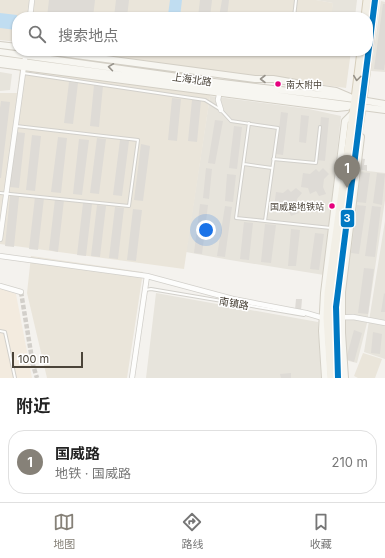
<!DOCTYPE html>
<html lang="zh">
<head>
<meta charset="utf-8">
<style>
	body { margin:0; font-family:Inter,"Noto Sans SC",sans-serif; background:#f2f2f2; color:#222 }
	.scale { position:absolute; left:12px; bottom:10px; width:71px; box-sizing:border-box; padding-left:4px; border:2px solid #4b4439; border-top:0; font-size:11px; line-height:14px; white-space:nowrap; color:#4b4439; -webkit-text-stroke:3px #fff; paint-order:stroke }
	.you { position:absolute; left:206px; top:230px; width:14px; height:14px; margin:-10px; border:3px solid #fff; border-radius:50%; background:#1a73e8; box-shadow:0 0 0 6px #1a73e833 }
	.badge { display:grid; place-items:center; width:26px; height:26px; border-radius:50%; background:#868178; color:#fff; font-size:13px; font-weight:700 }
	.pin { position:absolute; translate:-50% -33px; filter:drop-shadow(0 1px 2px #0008) }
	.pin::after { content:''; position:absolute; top:21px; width:14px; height:12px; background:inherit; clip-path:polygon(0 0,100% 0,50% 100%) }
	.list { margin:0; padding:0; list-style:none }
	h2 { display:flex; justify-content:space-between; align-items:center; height:52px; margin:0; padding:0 16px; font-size:17px }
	h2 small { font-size:13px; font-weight:400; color:#767676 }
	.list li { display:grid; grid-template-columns:26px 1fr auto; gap:12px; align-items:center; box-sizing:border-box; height:64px; margin:0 8px 8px; padding:0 8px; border:1px solid #e0e0e0; border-radius:16px }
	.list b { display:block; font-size:15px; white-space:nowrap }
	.list p { margin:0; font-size:13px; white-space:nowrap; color:#767676 }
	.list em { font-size:13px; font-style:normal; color:#767676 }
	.icon { flex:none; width:22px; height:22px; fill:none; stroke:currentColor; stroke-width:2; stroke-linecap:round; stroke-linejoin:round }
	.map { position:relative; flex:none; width:385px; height:378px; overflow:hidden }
	.search { position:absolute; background:#fff; box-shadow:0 1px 3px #0004; left:12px; right:12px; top:12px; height:44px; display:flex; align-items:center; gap:10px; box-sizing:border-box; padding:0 14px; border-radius:16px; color:#767676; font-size:15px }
	.sheet { height:124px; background:#fff }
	nav { display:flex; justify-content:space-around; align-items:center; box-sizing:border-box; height:56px; border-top:1px solid #e0e0e0; background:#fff; font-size:11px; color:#767676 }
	nav a { display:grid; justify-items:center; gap:2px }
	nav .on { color:#868178 }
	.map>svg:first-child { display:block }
</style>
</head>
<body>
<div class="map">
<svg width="385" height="378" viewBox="0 0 385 378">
	<rect width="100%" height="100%" fill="#f4f2ee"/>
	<path fill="#e7e4dc" d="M316,0h41l-2,17 -24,-3 2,-11z
		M381,1l4,1v70l-14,-1z
		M0,72l12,2 -2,16 -10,1z
		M210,96l99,13 32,7 -17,159 -94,-15 -44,-8z
		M359,170l26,3v27l-18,123 -10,40 -12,-3 -1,-65z
		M385,221v138l-21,-7z
		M156,293l162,29 3,56h-175z"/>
	<path fill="#f3ebdf" d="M0,288l16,6 16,84h-32z"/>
	<path fill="#eae5da" d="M0,0h316l17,3 -1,11 21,3h-336v25l-17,-2z
		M22,51h329l-5,37 -132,-18 -30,199 -184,-25v-151h17z
		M31,256l112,16 -16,106h-80l-20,-85z
		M363,353l19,6 -7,19h-17l-4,-2z"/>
	<path fill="#c0ddf1" d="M170,0h12l-2,17 -12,-2z
		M0,13l17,2 -1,15 -16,-2z"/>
	<path fill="#dedbd6" d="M49,0h46l-2,17h-46z
		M116,0h13l-2,17h-13z
		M200,0h12l-2,17h-12z
		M222,0h7l-2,17h-8z
		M383,4h2v59l-1,7 -10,-1z
		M69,82l9,1 -5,41 -9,-1z
		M94,85l9,1 -4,41 -9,-1z
		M172,98l9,1 -4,42 -9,-1z
		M192,100l9,1 -4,41 -9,-1z
		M1,101l9,1 -9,76h-1v-70z
		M281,112l7,1 -5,42 -7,-1z
		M301,115l8,1 -3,27 -7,-1z
		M321,117l8,1 -4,43 -8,-1z
		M215,120l8,1 -8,43 -7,-1z
		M234,126l8,1 -5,42 -8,-1z
		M16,132l9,1 -6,55 -9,-1z
		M32,135l9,1 -6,55 -9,-1z
		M58,137l9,1 -6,55 -10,-1z
		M97,138l9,1 -7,55 -9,-1z
		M79,139l10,1 -7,55 -9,-1z
		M120,140l9,1 -7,55 -9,-1z
		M141,144l9,2 -7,55 -9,-1z
		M358,158l7,1 -1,6h3v6l-10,-2z
		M206,168l6,1 -3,30 -6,-1z
		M323,168l6,6 -5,5 -1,8 3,7 -7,2 -3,-5 -6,3 -2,-6 -7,-1 2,-14 7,1 6,-5 3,3z
		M361,172l9,1 -4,30 -9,-1z
		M377,173l8,1 -3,31 -9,-2z
		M227,174l9,1 -3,27 -8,-1z
		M296,188l6,5 -5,6 -1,7 3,7 -8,3 -2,-5 -6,2 -2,-5 -7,-1 2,-15 7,1 5,-4 3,3z
		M10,196l9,1 -5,50 -9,-1z
		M35,197l9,1 -6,52 -9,-1z
		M55,199l9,1 -6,52 -9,-2z
		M83,203l9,1 -6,52 -9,-1z
		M200,204l8,1 -6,49 -8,-1z
		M97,205l9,1 -6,51 -9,-1z
		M357,205l9,1 -7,48 -8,-1z
		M225,206l7,1 -7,50 -8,-1z
		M372,206l9,1 -6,50 -10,-1z
		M115,207l9,1 -6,51 -9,-1z
		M133,209l9,1 -6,51 -9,-1z
		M244,222l9,1 -4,37 -9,-1z
		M265,224l11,1 -5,38 -10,-1z
		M291,229l9,1 -4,36h-8z
		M315,233l9,1 -5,36 -9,-1z
		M364,268l10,1 -6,45 -10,-1z
		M384,293l1,1v18h-4z
		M296,299h6l-1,12 -6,-1z
		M354,330l8,3 -8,29 -8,-3z
		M373,332l9,2 -2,20 -9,-1z
		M291,373v5h-10l-1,-4z"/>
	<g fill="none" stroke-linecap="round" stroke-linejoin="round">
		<path stroke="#d2cfca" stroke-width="4.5" stroke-dasharray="4.5 2" stroke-linecap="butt" d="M21,292l12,73 4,13"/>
		<defs>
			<path id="lane" d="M294,17l2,-17
				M23,73l182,27 16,10 10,11 47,7 -13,93 66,7
				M249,123l-13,95 29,3
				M273,159l43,4 4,-36
				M244,164l28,4
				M0,193l129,13 9,-66 -122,-14
				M145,290l6,-1 153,26
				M0,331l5,1 10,46"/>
			<path id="street" d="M30,17l2,-17
				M220,90l-2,10 3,10
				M0,239l26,-188
				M0,256l147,20 86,23 73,14 17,5 30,-1 32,6
				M0,286l21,6
				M132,378l15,-102"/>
			<path id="secondary" d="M0,45l17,2
				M46,51l209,28h18l23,4 7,3 33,5 14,6
				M0,52l214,30 141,17 30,5
				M0,59l385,51
				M0,64l337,44 10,-1
				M325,378l-3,-47 2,-38 21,-172 8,-8
				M345,378l-3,-45v-41l19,-155"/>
			<path id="primary" d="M365,17l2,-17
				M331,378l-4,-60 1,-25 27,-194 6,-48
				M337,378l-5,-60 2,-27 28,-184 13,-107"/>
		</defs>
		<use href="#lane" stroke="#d2d0cb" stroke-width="4"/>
		<use href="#street" stroke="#d2d0cb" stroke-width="6"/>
		<use href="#secondary" stroke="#d3cfc5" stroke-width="8"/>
		<use href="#primary" stroke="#d6cebb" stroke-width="9"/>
		<use href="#lane" stroke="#fdfdfc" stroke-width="2"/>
		<use href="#street" stroke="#fdfdfc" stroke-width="4.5"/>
		<use href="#secondary" stroke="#f7f6f1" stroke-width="6"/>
		<use href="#primary" stroke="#f2efe6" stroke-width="7"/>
		<defs>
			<path id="metro-1" d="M338,378l-2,-71 39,-307"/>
		</defs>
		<use href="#metro-1" stroke="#fff" stroke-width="9"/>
		<use href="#metro-1" stroke="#0079c3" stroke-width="6"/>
	</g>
	<defs><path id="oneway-chevron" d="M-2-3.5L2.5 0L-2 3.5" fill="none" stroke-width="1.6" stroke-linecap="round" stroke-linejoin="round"/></defs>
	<g stroke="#98948c">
		<use href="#oneway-chevron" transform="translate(111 67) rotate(-172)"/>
		<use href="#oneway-chevron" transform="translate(263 79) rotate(180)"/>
	</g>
	<use stroke="#969187" href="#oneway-chevron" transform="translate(357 78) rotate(97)"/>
	<g fill="#e5007d" stroke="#fff" stroke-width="1.5">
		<circle cx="278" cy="84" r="3.5"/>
		<circle cx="332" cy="206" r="3.5"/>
	</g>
	<g text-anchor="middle" stroke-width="3" stroke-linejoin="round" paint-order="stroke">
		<g font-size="9" fill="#4b4439" stroke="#fff" text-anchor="start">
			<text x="286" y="88">南大附中</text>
			<text x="324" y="210" text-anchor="end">国威路地铁站</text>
		</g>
		<g font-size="10" fill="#4b4439" stroke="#fff">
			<text transform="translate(192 79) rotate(8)" y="4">上海北路</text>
			<text transform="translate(234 303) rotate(10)" y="4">南镇路</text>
		</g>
	</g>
	<rect stroke="#fff" stroke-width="1.5" x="340" y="209" width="15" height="19" rx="4" fill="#0079c3"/>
	<g font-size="11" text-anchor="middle" font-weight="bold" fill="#fff">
		<text x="347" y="222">3</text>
	</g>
</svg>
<div class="scale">100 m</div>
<div class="you"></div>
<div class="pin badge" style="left:347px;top:188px">1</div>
<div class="search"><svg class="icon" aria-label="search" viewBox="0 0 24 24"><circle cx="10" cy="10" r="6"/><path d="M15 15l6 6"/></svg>搜索地点</div>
</div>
<section class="sheet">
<h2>附近<small></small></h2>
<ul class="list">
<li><span class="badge">1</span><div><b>国威路</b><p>地铁 · 国威路</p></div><em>210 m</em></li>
</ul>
</section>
<nav>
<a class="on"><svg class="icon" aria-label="map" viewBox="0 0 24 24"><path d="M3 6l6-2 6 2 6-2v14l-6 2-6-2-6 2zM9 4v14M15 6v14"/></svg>地图</a>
<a><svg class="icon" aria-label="directions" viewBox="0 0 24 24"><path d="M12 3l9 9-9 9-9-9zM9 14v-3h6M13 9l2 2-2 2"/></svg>路线</a>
<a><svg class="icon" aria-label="saved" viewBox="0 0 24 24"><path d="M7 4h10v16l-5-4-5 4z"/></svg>收藏</a>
</nav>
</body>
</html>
